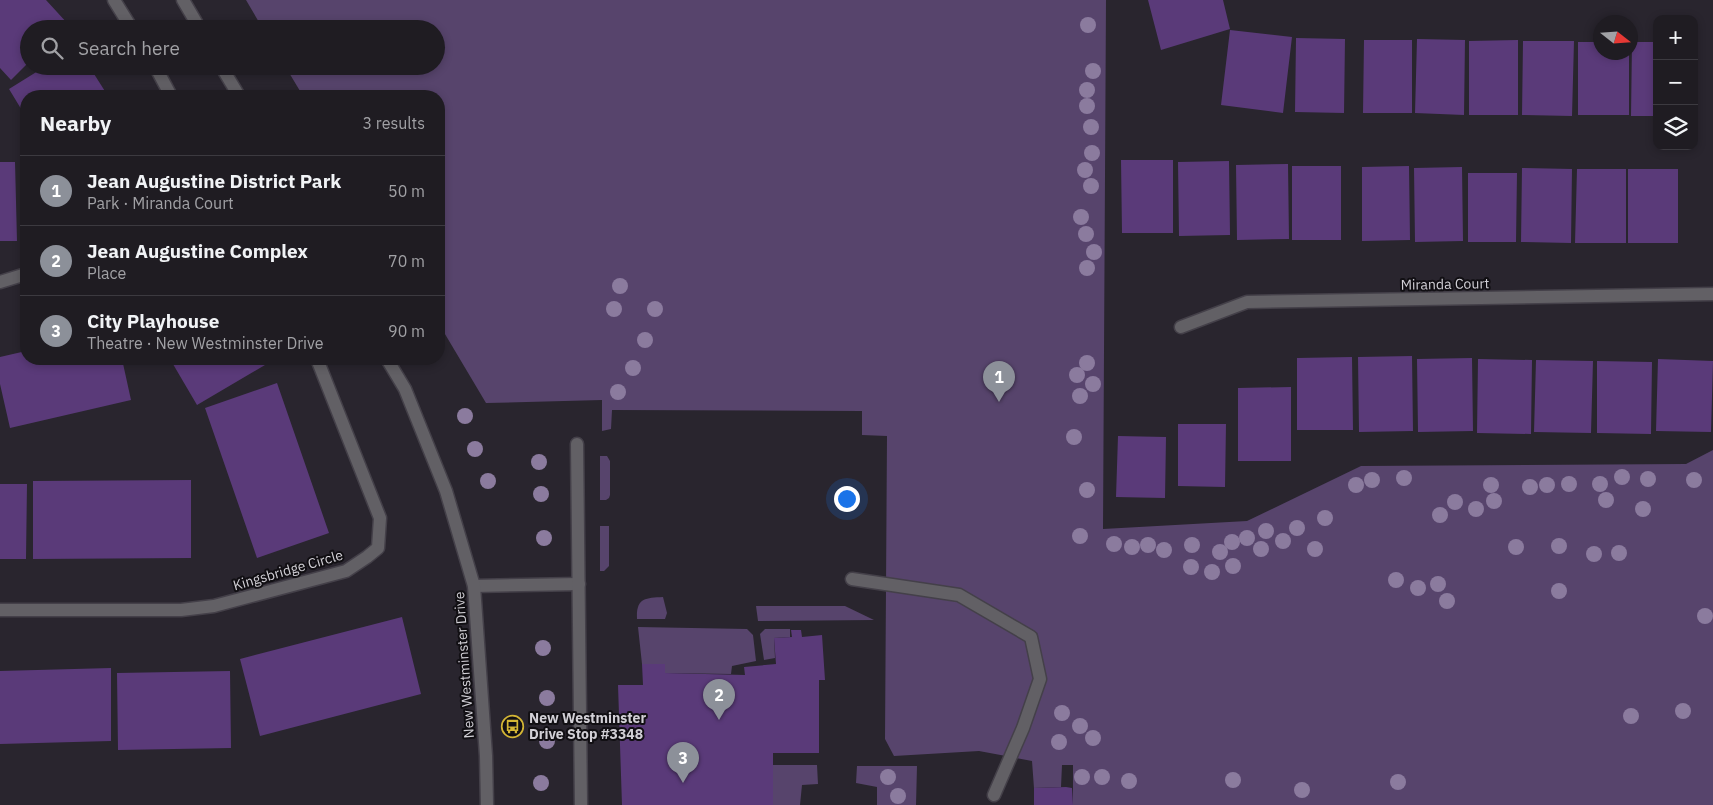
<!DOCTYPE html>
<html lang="en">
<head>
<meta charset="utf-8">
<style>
	body { margin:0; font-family:"IBM Plex Sans",sans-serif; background:#2c292f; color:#f1f3f6 }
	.controls { position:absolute; right:15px; top:15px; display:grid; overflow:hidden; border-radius:10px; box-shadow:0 2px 8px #0003 }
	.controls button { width:45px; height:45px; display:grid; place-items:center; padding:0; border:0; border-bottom:1px solid #3c3a40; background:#1f1c22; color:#f1f3f6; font:25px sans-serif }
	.compass { position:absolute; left:1593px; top:15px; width:45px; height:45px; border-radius:50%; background:#1f1c22; box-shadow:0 2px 8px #0003; rotate:107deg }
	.you { position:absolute; left:846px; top:498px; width:18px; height:18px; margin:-12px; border:4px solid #fff; border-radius:50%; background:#1a73e8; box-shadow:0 0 0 8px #1a73e833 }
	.badge { display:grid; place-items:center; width:32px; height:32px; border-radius:50%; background:#8c9099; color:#fff; font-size:16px; font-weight:700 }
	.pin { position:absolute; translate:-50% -41px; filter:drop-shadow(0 1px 2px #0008) }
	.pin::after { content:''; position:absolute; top:26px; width:18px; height:15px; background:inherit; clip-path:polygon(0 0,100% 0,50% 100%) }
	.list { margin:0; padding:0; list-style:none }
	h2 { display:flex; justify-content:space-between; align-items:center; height:65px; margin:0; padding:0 20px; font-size:21px }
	h2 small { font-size:16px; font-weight:400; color:#a1a1a5 }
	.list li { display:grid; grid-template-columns:32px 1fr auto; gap:15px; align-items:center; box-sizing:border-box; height:70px; padding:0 20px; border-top:1px solid #3c3a40 }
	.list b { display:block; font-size:19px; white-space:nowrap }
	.list p { margin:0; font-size:16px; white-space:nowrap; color:#a1a1a5 }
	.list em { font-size:16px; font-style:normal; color:#a1a1a5 }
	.icon { flex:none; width:28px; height:28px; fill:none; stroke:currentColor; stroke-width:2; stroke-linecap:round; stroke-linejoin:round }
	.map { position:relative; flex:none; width:1713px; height:805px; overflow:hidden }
	.search { position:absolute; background:#1f1c22; box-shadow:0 2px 8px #0003; left:20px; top:20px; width:425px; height:55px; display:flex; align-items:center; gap:12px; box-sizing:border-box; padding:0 18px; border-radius:28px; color:#a1a1a5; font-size:19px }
	.panel { position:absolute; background:#1f1c22; box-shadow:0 2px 8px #0003; left:20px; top:90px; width:425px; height:275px; border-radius:20px }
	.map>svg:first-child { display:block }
</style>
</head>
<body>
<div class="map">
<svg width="1713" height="805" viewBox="0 0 1713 805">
	<rect width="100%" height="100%" fill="#29252e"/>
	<path fill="#57446c" d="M246,0h860l-3,529 144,-8 114,-55 325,-2 27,-14v355h-640v-40h-11l-1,22 -27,1 -2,-27 -53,-10 -85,5 -9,-17 2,-303 -25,-1v-24l-250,-1 -1,19 -9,2v-31l-116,3 -47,-79v-228h-136l-18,-30h151v-37h-173z
		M600,456h7l3,5v34l-1,3 -3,2h-6z
		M600,526h9v40l-5,5h-4z
		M663,597l4,16 -2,6h-28c-1,-21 8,-21 26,-22z
		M756,606h89l29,14 -116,1z
		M638,627l109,2 6,6 3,26 -24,5 -1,8 -66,-1v-9h-23z
		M765,629h25v8l-16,1 1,20 -11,2 -4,-26z
		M773,765h44l1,19 -16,1 -2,20h-27z
		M857,766h60l-1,39h-39v-18l-21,-4z"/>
	<path fill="#5a3a79" d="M0,0h46l22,24 -5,5h-34v33l-18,18 -11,-12z
		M1148,0h75l7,29 -69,21z
		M1230,30l62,7 -9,76 -62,-8z
		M1296,38l49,1 -1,74 -49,-1z
		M1417,39l48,1 -1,75 -49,-2z
		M1364,40h48v73h-49z
		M1518,40v75h-49v-74z
		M1523,41h51l-2,75 -50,-1z
		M1578,42h22v10h29v63h-51z
		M1632,42h25v74h-26z
		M46,66h43l19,30h-82v21l-17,-28z
		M1121,160h52v73h-51z
		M1229,161l1,74 -51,1 -1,-74z
		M0,162h15l2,79h-17z
		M1288,164l1,75 -52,1 -1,-75z
		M1292,166h49v74h-49z
		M1409,166l1,74 -48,1v-74z
		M1462,167l1,74 -48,1 -1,-74z
		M1522,168l50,1 -1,74 -50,-1z
		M1577,169h49v74h-51z
		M1628,169h50v74h-50z
		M1468,173h49l-1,69h-48z
		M26,351v8h96l9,41 -121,28 -10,-44v-27z
		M1412,356l1,75 -54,1 -1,-75z
		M1352,357l1,73h-56v-72z
		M1472,358l1,73 -55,1 -1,-73z
		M170,359h92l3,6 -68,40z
		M1478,359l54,1 -1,74 -54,-1z
		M1658,359l55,2 -2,71 -55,-1z
		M1536,360l57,1 -2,72 -57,-1z
		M1597,361l55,1 -1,72 -54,-1z
		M277,383l52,150 -72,25 -52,-150z
		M1291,387v74h-53v-73z
		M1178,424h48l-1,63 -47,-1z
		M1118,436l48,1 -1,61 -49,-1z
		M191,480v78l-158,1v-78z
		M0,484h27l-1,75h-26z
		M402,617l19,77 -161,42 -20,-77z
		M791,630h10l1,7 20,-2 3,45h-6v73h-46v52h-151l-4,-120h25l-1,-21h23v9l80,2 -1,-8 32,-3 -2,-26 18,-1z
		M111,668v73l-111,3v-73z
		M230,671l1,77 -113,2 -1,-77z
		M1066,787l6,1 1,17h-39v-17z"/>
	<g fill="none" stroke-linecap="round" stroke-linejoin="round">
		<defs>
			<path id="service" d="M852,579l107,16 72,42 9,42 -17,49 -29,67
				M474,586l105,-2"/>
			<path id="minor" d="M114,0l18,29
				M155,66l16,30
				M0,282l26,-8
				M1181,327l66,-25 466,-8
				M577,444l4,361
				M0,610h181l33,-4 132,-35 21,-14 11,-9 2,-30 -63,-159"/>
			<path id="tertiary" d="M183,0l17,29
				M221,66l18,30
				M387,359l18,30 41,102 28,95 12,170 1,49"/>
		</defs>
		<use href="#service" stroke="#444049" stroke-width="15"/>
		<use href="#minor" stroke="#444049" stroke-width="15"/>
		<use href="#tertiary" stroke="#444049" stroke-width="15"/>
		<use href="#service" stroke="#626065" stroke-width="12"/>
		<use href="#minor" stroke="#626065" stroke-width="12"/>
		<use href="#tertiary" stroke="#626065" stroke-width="12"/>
	</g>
	<g fill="#8b7b9e">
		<circle cx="1088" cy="25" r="8"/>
		<circle cx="1093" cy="71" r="8"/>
		<circle cx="1087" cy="90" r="8"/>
		<circle cx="1087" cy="106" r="8"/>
		<circle cx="1091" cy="127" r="8"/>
		<circle cx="1092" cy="153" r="8"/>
		<circle cx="1085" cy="170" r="8"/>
		<circle cx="1091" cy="186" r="8"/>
		<circle cx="1081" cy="217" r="8"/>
		<circle cx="1086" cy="234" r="8"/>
		<circle cx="1094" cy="252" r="8"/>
		<circle cx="1087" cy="268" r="8"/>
		<circle cx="620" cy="286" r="8"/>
		<circle cx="614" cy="309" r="8"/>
		<circle cx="655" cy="309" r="8"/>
		<circle cx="645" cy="340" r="8"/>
		<circle cx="1087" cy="363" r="8"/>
		<circle cx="633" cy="368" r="8"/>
		<circle cx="1077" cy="375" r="8"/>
		<circle cx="1093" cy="384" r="8"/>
		<circle cx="618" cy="392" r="8"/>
		<circle cx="1080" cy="396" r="8"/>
		<circle cx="465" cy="416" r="8"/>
		<circle cx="1074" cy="437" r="8"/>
		<circle cx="475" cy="449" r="8"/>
		<circle cx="539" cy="462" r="8"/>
		<circle cx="1622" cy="477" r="8"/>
		<circle cx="1404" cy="478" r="8"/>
		<circle cx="1648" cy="479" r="8"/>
		<circle cx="1372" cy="480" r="8"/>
		<circle cx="1694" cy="480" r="8"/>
		<circle cx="488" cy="481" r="8"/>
		<circle cx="1569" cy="484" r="8"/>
		<circle cx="1600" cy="484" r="8"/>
		<circle cx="1356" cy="485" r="8"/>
		<circle cx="1491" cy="485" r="8"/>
		<circle cx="1547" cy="485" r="8"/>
		<circle cx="1530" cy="487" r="8"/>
		<circle cx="1087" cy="490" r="8"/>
		<circle cx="541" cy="494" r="8"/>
		<circle cx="1606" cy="500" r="8"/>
		<circle cx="1494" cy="501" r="8"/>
		<circle cx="1455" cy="502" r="8"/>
		<circle cx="1476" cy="509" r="8"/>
		<circle cx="1643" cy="509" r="8"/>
		<circle cx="1440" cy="515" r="8"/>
		<circle cx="1325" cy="518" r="8"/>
		<circle cx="1297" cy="528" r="8"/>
		<circle cx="1266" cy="531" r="8"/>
		<circle cx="1080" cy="536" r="8"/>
		<circle cx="544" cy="538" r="8"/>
		<circle cx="1247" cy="538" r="8"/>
		<circle cx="1283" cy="541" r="8"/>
		<circle cx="1232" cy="542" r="8"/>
		<circle cx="1114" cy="544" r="8"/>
		<circle cx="1148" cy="545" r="8"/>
		<circle cx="1192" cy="545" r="8"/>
		<circle cx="1559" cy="546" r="8"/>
		<circle cx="1132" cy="547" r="8"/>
		<circle cx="1516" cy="547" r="8"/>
		<circle cx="1261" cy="549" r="8"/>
		<circle cx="1315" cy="549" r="8"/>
		<circle cx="1164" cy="550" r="8"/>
		<circle cx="1220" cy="552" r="8"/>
		<circle cx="1619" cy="553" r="8"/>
		<circle cx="1594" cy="554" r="8"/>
		<circle cx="1233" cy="566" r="8"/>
		<circle cx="1191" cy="567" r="8"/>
		<circle cx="1212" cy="572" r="8"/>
		<circle cx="1396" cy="580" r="8"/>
		<circle cx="1438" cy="584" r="8"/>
		<circle cx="1418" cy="588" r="8"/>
		<circle cx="1559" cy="591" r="8"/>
		<circle cx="1447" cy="601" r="8"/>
		<circle cx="1705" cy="616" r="8"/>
		<circle cx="543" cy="648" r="8"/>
		<circle cx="547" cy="698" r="8"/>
		<circle cx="1683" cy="711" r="8"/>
		<circle cx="1062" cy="713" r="8"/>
		<circle cx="1631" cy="716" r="8"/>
		<circle cx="1080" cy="726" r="8"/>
		<circle cx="1093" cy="738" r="8"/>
		<circle cx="547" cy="741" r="8"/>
		<circle cx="1059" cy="742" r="8"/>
		<circle cx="888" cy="777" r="8"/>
		<circle cx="1082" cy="777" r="8"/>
		<circle cx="1102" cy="777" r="8"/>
		<circle cx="1233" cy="780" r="8"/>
		<circle cx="1129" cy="781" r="8"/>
		<circle cx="1398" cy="782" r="8"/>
		<circle cx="541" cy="783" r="8"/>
		<circle cx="1302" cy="790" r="8"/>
		<circle cx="898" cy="796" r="8"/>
	</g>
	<defs>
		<symbol id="bus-ring" viewBox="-11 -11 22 22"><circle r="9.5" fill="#110f13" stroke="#d4b635" stroke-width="1.5"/><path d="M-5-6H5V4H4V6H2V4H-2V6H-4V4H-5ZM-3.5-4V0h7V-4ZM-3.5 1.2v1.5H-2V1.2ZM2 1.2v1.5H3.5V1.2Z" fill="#d4b635"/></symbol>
	</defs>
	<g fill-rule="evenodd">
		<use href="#bus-ring" x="500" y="714" width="25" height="25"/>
	</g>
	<g text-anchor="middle" stroke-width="4" stroke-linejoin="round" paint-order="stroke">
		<g font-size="14" fill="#d2d0d6" stroke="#110f13">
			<text transform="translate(1445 284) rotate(-1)" y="5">Miranda Court</text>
			<text transform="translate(288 570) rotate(-16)" y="5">Kingsbridge Circle</text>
			<text transform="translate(464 665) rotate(-94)" y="5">New Westminster Drive</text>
		</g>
		<g font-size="14" font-weight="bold" fill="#d2d0d6" stroke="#110f13" text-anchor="start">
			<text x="529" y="723">New Westminster<tspan x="529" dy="16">Drive Stop #3348</tspan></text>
		</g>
	</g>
</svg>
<div class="controls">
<button>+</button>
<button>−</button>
<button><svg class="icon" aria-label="layers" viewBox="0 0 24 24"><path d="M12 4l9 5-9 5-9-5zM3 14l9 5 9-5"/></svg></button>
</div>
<svg class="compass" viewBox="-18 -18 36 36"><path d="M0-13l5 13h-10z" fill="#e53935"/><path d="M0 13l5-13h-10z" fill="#a1a1a5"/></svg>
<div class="you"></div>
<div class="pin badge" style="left:999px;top:402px">1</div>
<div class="pin badge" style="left:719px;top:720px">2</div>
<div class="pin badge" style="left:683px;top:783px">3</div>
<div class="search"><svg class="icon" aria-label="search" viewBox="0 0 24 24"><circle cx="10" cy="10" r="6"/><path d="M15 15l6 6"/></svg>Search here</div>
<section class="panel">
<h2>Nearby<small>3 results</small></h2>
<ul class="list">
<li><span class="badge">1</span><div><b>Jean Augustine District Park</b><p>Park · Miranda Court</p></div><em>50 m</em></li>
<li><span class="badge">2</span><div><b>Jean Augustine Complex</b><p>Place</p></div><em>70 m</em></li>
<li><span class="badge">3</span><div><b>City Playhouse</b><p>Theatre · New Westminster Drive</p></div><em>90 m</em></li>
</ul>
</section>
</div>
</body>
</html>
